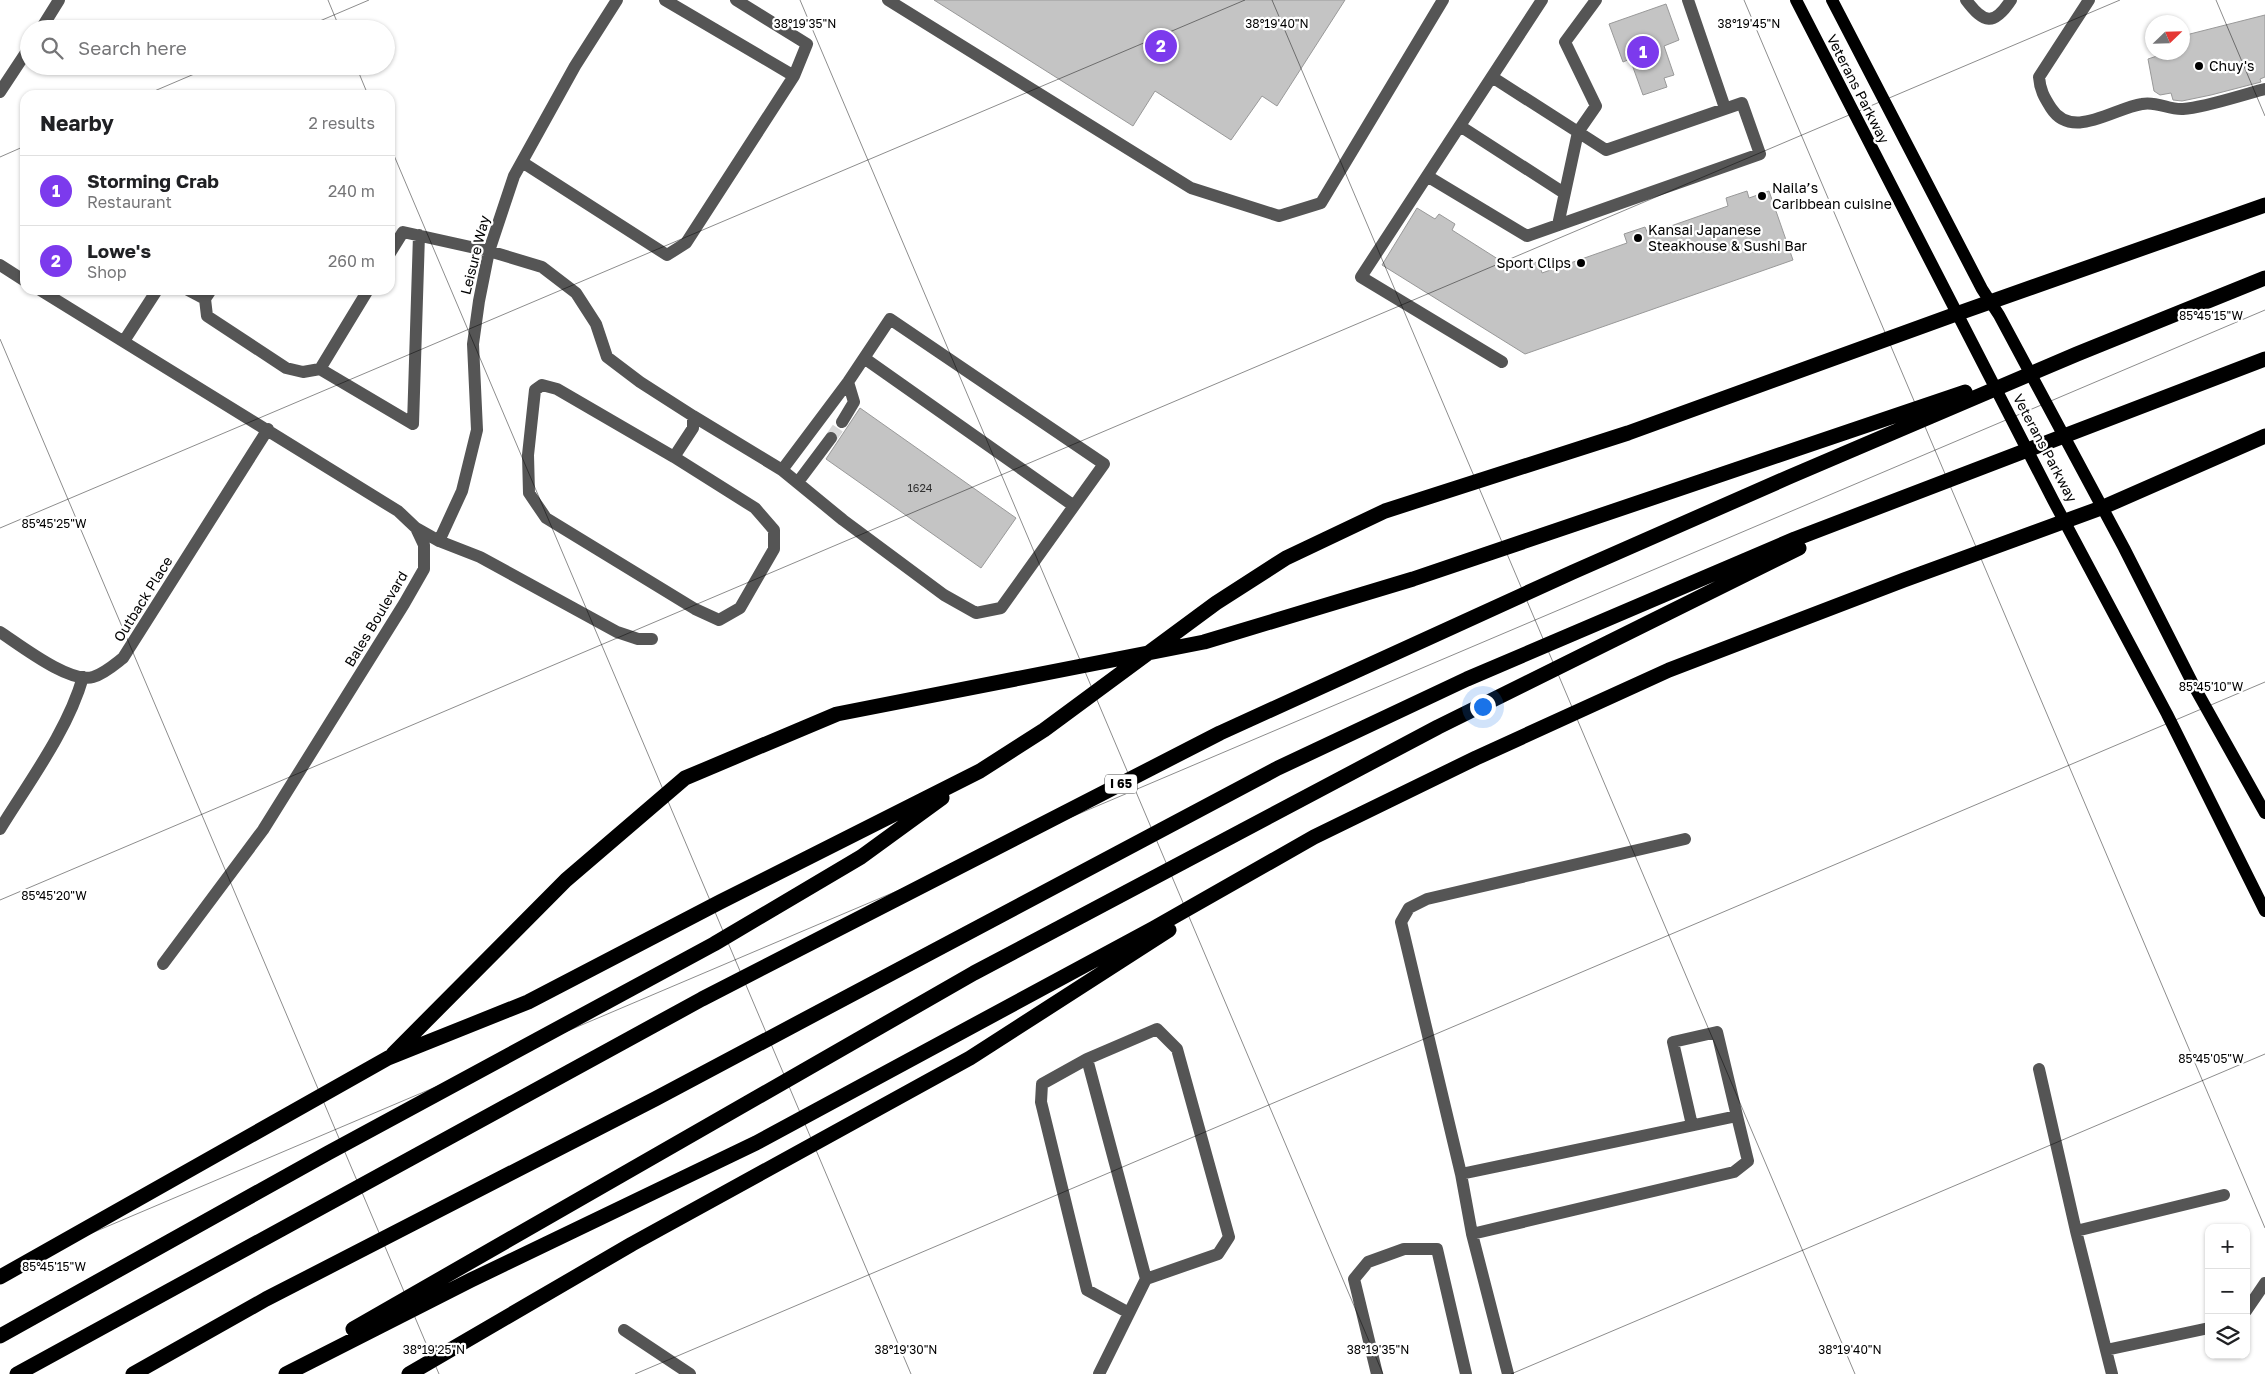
<!DOCTYPE html>
<html lang="en">
<head>
<meta charset="utf-8">
<style>
	body { margin:0; font-family:"Golos Text",sans-serif; background:#f2f2f2; color:#202124 }
	.controls { position:absolute; right:15px; bottom:15px; display:grid; overflow:hidden; border-radius:10px; box-shadow:0 1px 4px #0004 }
	.controls button { width:45px; height:45px; display:grid; place-items:center; padding:0; border:0; border-bottom:1px solid #e0e0e0; background:#fff; color:#202124; font:25px sans-serif }
	.compass { position:absolute; left:2145px; top:15px; width:45px; height:45px; border-radius:50%; background:#fff; box-shadow:0 1px 4px #0004; rotate:67deg }
	.you { position:absolute; left:1482px; top:706px; width:18px; height:18px; margin:-12px; border:4px solid #fff; border-radius:50%; background:#1a73e8; box-shadow:0 0 0 8px #1a73e833 }
	.badge { display:grid; place-items:center; width:32px; height:32px; border-radius:50%; background:#7c3aed; color:#fff; font-size:16px; font-weight:700 }
	.pin { position:absolute; translate:-50% -50%; border:2px solid #fff; box-shadow:0 1px 5px #0006 }
	.list { margin:0; padding:0; list-style:none }
	h2 { display:flex; justify-content:space-between; align-items:center; height:65px; margin:0; padding:0 20px; font-size:21px }
	h2 small { font-size:16px; font-weight:400; color:#757577 }
	.list li { display:grid; grid-template-columns:32px 1fr auto; gap:15px; align-items:center; box-sizing:border-box; height:70px; padding:0 20px; border-top:1px solid #e0e0e0 }
	.list b { display:block; font-size:19px; white-space:nowrap }
	.list p { margin:0; font-size:16px; white-space:nowrap; color:#757577 }
	.list em { font-size:16px; font-style:normal; color:#757577 }
	.icon { flex:none; width:28px; height:28px; fill:none; stroke:currentColor; stroke-width:2; stroke-linecap:round; stroke-linejoin:round }
	.map { position:relative; flex:none; width:2265px; height:1374px; overflow:hidden }
	.search { position:absolute; background:#fff; box-shadow:0 1px 4px #0004; left:20px; top:20px; width:375px; height:55px; display:flex; align-items:center; gap:12px; box-sizing:border-box; padding:0 18px; border-radius:28px; color:#757577; font-size:19px }
	.panel { position:absolute; background:#fff; box-shadow:0 1px 4px #0004; left:20px; top:90px; width:375px; height:205px; border-radius:15px }
	.map>svg:first-child { display:block }
</style>
</head>
<body>
<div class="map">
<svg width="2265" height="1374" viewBox="0 0 2265 1374">
	<rect width="100%" height="100%" fill="#fff"/>
	<path fill="#c4c4c4" stroke="#999" d="M934,0h411l-68,106 -15,-10 -31,44 -76,-49 -22,35z
		M1666,4l13,36 -15,6 10,29 -10,3 3,9 -24,8 -13,-36 -7,3 -14,-38z
		M2265,15v62l-5,2 1,3 -50,13 -29,6 -9,-1 -2,-7 -11,2 -6,-4 -6,-32 21,-7h13v-16z
		M1747,191l2,7 20,-7 24,69 -268,94 -143,-89 35,-57 18,11 4,-5 16,10 -3,6 60,38 5,-9 22,4 3,10 85,-30 -3,-9 21,-7 3,7 80,-28 -2,-8z
		M860,408l156,110 -35,50 -155,-109z"/>
	<g fill="none" stroke-linecap="round" stroke-linejoin="round">
		<path stroke="#d9d9d9" stroke-width="12" stroke-dasharray="12 6" stroke-linecap="butt" d="M831,438l11,-16"/>
		<path stroke="#555" stroke-width="12" d="M736,0l71,44 -13,32
			M888,0l303,188 88,28 42,-13 122,-203
			M1688,0l37,108
			M1966,0c18,24 28,26 45,0
			M2089,0l-50,77c1,13 5,20 12,31 21,33 63,0 91,-4 15,-3 27,6 41,5 24,-2 58,-14 82,-20
			M41,29l18,-29
			M0,92l29,-44
			M1460,126l104,67
			M522,162l145,93 19,-12 108,-167 -129,-76
			M1427,176l100,60 233,-82 -18,-51 -136,47 -114,-73
			M1558,225l20,-93 18,-26 -31,-64 31,-42
			M390,253l13,-21 86,19 53,16 34,26 20,31 11,33 33,25 53,34v12l-19,29 -117,-68 -15,-4 -7,5 -7,65 1,38 17,25 149,91 24,11 21,-12 34,-59v-19l-19,-22 -81,-51
			M0,265l25,16
			M40,290l358,221 18,17 8,17v24l-20,35 -141,226 -100,134
			M188,290l17,9
			M211,290l-6,9 2,17 79,52 17,4 17,-3 48,-79
			M124,341l33,-51
			M864,358l210,148
			M1502,362l-141,-85 181,-277
			M320,369l93,55 6,-189
			M693,416l89,54 61,50 101,75 32,18 25,-5 103,-144 -214,-145 -42,63 -66,88
			M842,422l12,-20 -6,-20
			M798,482l33,-44
			M416,528l23,13 41,16 137,75 21,7h14
			M439,541l23,-50 15,-61 -4,-86 6,-43 10,-50 25,-75 61,-110 42,-66
			M0,632c20,13 70,52 93,45 11,-3 21,-12 30,-19l145,-229
			M0,829c29,-47 68,-99 83,-152
			M1087,1059l-45,25 -1,18 46,188 42,23
			M2039,1069l37,162
			M1692,1125l-19,-83 44,-10 20,84
			M1461,1174l276,-58 11,45 -14,11 -262,62
			M2246,1311l19,-28
			M624,1330l66,44
			M2106,1350l103,-22
			M1099,1374l47,-95 -59,-220 70,-30 20,20 52,188 -11,17 -72,25
			M1377,1374l-23,-95 14,-17 36,-13h33l29,125
			M1508,1374l-36,-140 -11,-60 -60,-252 8,-14 18,-9 258,-60
			M2112,1374l-36,-143 148,-36"/>
		<path stroke="#000" stroke-width="12" d="M1796,0l257,500 114,214 98,197
			M1832,0l150,289 17,26 125,233 71,140 70,125"/>
		<path stroke="#000" stroke-width="15" d="M393,1054l173,-174 119,-102 152,-64 367,-72 209,-63 552,-187
			M0,1277l388,-219 140,-56 192,-100 260,-131 64,-41 172,-127 70,-45 99,-47 243,-78 331,-120 306,-108
			M353,1329l621,-356 464,-246 361,-179
			M0,1336l328,-183 386,-209 147,-87 81,-59
			M17,1374l685,-375 518,-266 353,-161 216,-95 288,-123 188,-76
			M133,1374l133,-75 389,-200 623,-331 189,-89 328,-140 470,-180
			M286,1374l185,-94 285,-137 398,-215 160,-91 162,-79 193,-88 235,-90 197,-72 164,-72
			M409,1374l223,-130 338,-186 199,-128"/>
	</g>
	<path fill="none" stroke="#000" stroke-width="1" stroke-opacity="0.45" d="M328,0l12,29M800,0l583,1374M1272,0l583,1374M1744,0l521,1228M2216,0l49,116M301,29l68,-29M356,66l12,29M145,95l68,-29M390,146l521,1228M0,157l25,-11M0,339l439,1035M0,528l1245,-528M0,900l2120,-900M0,1272l2265,-962M635,1374l1630,-692M1511,1374l754,-320"/>
	<g fill="#000" stroke="#fff" stroke-width="2">
		<circle cx="2199" cy="66" r="5"/>
		<circle cx="1762" cy="196" r="5"/>
		<circle cx="1638" cy="238" r="5"/>
		<circle cx="1581" cy="263" r="5"/>
	</g>
	<g text-anchor="middle" stroke-width="4.5" stroke-linejoin="round" paint-order="stroke">
		<g font-size="11" fill="#313131">
			<text x="920" y="492">1624</text>
		</g>
		<rect fill="#fff" stroke="#4c4c4c" stroke-width="1" x="1105" y="774.5" width="32" height="19" rx="4"/>
		<g font-size="12" font-weight="bold" fill="#000">
			<text x="1121" y="788">I 65</text>
		</g>
		<g font-size="14" fill="#000" stroke="#fff" text-anchor="start">
			<text x="2209" y="71">Chuy's</text>
			<text x="1772" y="193">Naila’s<tspan x="1772" dy="16">Caribbean cuisine</tspan></text>
			<text x="1648" y="235">Kansai Japanese<tspan x="1648" dy="16">Steakhouse &amp; Sushi Bar</tspan></text>
			<text x="1571" y="268" text-anchor="end">Sport Clips</text>
		</g>
		<g font-size="14" fill="#000" stroke="#fff">
			<text transform="translate(1858 89) rotate(63)" y="5">Veterans Parkway</text>
			<text transform="translate(475 255) rotate(-76)" y="5">Leisure Way</text>
			<text transform="translate(2045 448) rotate(62)" y="5">Veterans Parkway</text>
			<text transform="translate(143 599) rotate(-58)" y="5">Outback Place</text>
			<text transform="translate(376 619) rotate(-59)" y="5">Bales Boulevard</text>
		</g>
	</g>
	<g font-size="12" text-anchor="middle" fill="#000" stroke="#fff" stroke-width="4.5" stroke-linejoin="round" paint-order="stroke">
		<text x="805" y="28">38°19'35"N</text>
		<text x="1277" y="28">38°19'40"N</text>
		<text x="1749" y="28">38°19'45"N</text>
		<text x="2211" y="320">85°45'15"W</text>
		<text x="54" y="528">85°45'25"W</text>
		<text x="2211" y="691">85°45'10"W</text>
		<text x="54" y="900">85°45'20"W</text>
		<text x="2211" y="1063">85°45'05"W</text>
		<text x="54" y="1271">85°45'15"W</text>
		<text x="434" y="1354">38°19'25"N</text>
		<text x="906" y="1354">38°19'30"N</text>
		<text x="1378" y="1354">38°19'35"N</text>
		<text x="1850" y="1354">38°19'40"N</text>
	</g>
</svg>
<div class="controls">
<button>+</button>
<button>−</button>
<button><svg class="icon" aria-label="layers" viewBox="0 0 24 24"><path d="M12 4l9 5-9 5-9-5zM3 14l9 5 9-5"/></svg></button>
</div>
<svg class="compass" viewBox="-18 -18 36 36"><path d="M0-13l5 13h-10z" fill="#e53935"/><path d="M0 13l5-13h-10z" fill="#757577"/></svg>
<div class="you"></div>
<div class="pin badge" style="left:1643px;top:52px">1</div>
<div class="pin badge" style="left:1161px;top:46px">2</div>
<div class="search"><svg class="icon" aria-label="search" viewBox="0 0 24 24"><circle cx="10" cy="10" r="6"/><path d="M15 15l6 6"/></svg>Search here</div>
<section class="panel">
<h2>Nearby<small>2 results</small></h2>
<ul class="list">
<li><span class="badge">1</span><div><b>Storming Crab</b><p>Restaurant</p></div><em>240 m</em></li>
<li><span class="badge">2</span><div><b>Lowe's</b><p>Shop</p></div><em>260 m</em></li>
</ul>
</section>
</div>
</body>
</html>
